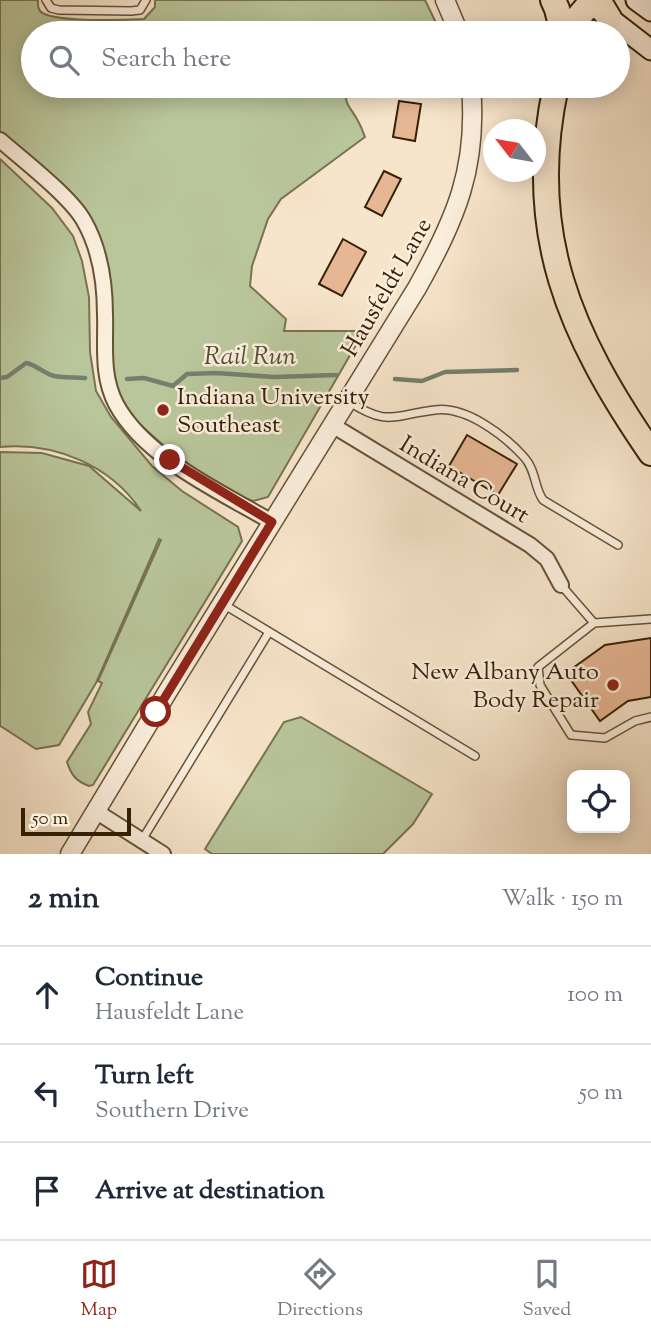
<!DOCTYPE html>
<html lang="en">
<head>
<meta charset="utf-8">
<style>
	body { margin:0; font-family:"Sorts Mill Goudy",serif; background:#f2f2f3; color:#1f2937 }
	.controls { position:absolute; right:21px; bottom:21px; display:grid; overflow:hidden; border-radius:14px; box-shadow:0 4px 18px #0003 }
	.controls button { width:63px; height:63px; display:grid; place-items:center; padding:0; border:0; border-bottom:2px solid #e0e1e3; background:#fff; color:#1f2937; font:35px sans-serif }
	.compass { position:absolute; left:483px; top:119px; width:63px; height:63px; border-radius:50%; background:#fff; box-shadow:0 4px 18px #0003; rotate:301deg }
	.scale { position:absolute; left:21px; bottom:18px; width:110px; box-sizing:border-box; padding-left:7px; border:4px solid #362105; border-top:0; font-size:19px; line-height:24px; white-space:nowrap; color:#362105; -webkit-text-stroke:5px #faeedd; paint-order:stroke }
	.stop { position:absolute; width:21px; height:21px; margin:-16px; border:5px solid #8f2418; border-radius:50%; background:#fff }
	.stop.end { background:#8f2418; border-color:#fff; box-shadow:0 2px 7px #0008 }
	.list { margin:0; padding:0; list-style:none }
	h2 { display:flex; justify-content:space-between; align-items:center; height:91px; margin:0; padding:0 28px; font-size:30px }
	h2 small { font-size:23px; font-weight:400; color:#747a83 }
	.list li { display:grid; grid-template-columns:46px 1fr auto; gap:21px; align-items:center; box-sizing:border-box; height:98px; padding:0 28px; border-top:2px solid #e0e1e3 }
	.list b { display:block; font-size:26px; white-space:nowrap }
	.list p { margin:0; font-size:23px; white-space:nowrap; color:#747a83 }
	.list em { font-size:23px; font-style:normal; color:#747a83 }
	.icon { flex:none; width:38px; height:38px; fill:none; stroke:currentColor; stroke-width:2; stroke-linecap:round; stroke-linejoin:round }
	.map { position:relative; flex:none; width:651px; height:854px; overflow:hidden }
	.search { position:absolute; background:#fff; box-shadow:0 4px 18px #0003; left:21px; right:21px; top:21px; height:77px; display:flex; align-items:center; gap:18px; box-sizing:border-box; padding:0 24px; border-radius:38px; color:#747a83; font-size:26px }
	.sheet { height:385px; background:#fff }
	nav { display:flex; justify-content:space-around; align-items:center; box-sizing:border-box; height:98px; border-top:2px solid #e0e1e3; background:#fff; font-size:19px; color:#747a83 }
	nav a { display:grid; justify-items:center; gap:4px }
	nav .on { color:#8f2418 }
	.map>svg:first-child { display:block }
</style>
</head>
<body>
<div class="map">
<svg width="651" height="854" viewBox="0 0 651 854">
	<rect width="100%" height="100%" fill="#f7e5cb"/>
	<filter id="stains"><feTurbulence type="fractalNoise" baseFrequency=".00286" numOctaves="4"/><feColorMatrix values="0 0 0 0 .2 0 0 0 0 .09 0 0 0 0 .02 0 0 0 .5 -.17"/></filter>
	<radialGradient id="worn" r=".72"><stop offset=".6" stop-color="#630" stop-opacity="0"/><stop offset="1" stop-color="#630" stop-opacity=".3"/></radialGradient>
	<path fill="#b9c59a" stroke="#787350" stroke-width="2" d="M0,0h38c0,4 -1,7 2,11 10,12 87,9 104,8l11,-12v-7h270l16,33h-408v53h316c-8,17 2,21 9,35 3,5 5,11 7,16l-84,62 -13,20 -16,47 -2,20 36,33 -2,12h80l-96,166 -15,4 -21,-7 -60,-41 -36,-32 -23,-35 -25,-163 -88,-89z
		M0,159l52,49 21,28 9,25 7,36 1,55 6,39 15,26 41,49 30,25 56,36 4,14 -149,244 -4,1c-13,-5 -18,-11 -22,-24l24,-38 -3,-12 14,-29 -4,-2 63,-141 -2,-1 -63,144 -37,62 -23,4 -34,-22 -2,-1v-274l42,1 47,13 52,45c-30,-46 -87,-69 -141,-64z
		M301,717l131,77 -19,30 -30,30h-171l-7,-5 79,-127z"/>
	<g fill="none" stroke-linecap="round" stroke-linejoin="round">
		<path stroke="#74806f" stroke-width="4.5" d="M0,378l7,-1 19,-14c11,2 17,10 28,13 9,2 21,1 31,2
			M127,379l17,-1 29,8 14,-12 29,-1 58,4 62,-2
			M395,379l27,2 23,-9 72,-2"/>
	</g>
	<path fill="#e7b694" stroke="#362105" stroke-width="2" d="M399,101l22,3 -6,37 -22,-4z
		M384,171l17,8 -19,37 -17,-9z
		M343,239l23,13 -24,44 -23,-12z
		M467,435l50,29 -19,31 -49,-29z
		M651,638v59l-23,4 -28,20 -34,-48 39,-28z"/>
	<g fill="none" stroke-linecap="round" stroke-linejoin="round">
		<defs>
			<path id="service" d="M46,0l5,8 8,2 72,1 9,-1 6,-10
				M348,401c40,26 44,14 87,9 31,-4 69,25 89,47 12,13 10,30 19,43l75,45
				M561,585l33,38
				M223,604l252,152
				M651,619l-57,4 -56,44 2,18 31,50 34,3 30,-17 16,-4
				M142,840l127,-208"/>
			<path id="minor" d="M0,140c23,20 71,57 84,81 16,28 21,63 21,94 1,30 -4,60 11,89 29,54 105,88 156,118
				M332,425l198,120 17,14 14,26
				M97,812l66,42"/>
			<path id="tertiary" d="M445,0l14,33
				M70,854l98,-163 249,-403c39,-70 61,-120 54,-202"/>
			<path id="secondary" d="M636,0l15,11
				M598,9l53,41"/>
			<path id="motorway" d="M553,0l4,9 6,24
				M598,0l11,18
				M567,33l8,-12 18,-21
				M556,86c-32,146 14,249 95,367"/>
		</defs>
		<use href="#service" stroke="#665236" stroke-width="10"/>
		<use href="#minor" stroke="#665236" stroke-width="18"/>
		<use href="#tertiary" stroke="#665236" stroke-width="21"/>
		<use href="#secondary" stroke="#362105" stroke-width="23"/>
		<use href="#motorway" stroke="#362105" stroke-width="28"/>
		<use href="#service" stroke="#faeedd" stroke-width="7"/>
		<use href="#minor" stroke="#faeedd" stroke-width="14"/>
		<use href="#tertiary" stroke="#faeedd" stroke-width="18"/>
		<use href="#secondary" stroke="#faeedd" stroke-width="19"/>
		<use href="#motorway" stroke="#f7e5cb" stroke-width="24"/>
	</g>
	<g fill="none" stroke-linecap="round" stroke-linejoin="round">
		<path stroke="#8f2418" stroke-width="9" d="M156,712l116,-190 -102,-62"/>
	</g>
	<g fill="#8f2418" stroke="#faeedd" stroke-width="2.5">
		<circle cx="163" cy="410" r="7"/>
		<circle cx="613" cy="685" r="7"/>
	</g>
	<g text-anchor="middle" stroke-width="5" stroke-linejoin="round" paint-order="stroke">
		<g font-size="24" fill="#362105" stroke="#faeedd">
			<text transform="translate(386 287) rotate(-60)" y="8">Hausfeldt Lane</text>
			<text transform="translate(465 479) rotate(31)" y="8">Indiana Court</text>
		</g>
		<g font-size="24" fill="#362105" stroke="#faeedd" text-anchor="start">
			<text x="177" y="404">Indiana University<tspan x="177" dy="28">Southeast</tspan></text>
			<text x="599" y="679" text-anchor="end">New Albany Auto<tspan x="599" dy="28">Body Repair</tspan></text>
		</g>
		<g font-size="26" font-style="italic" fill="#55503a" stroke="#faeedd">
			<text x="250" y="364">Rail Run</text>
		</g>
	</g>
	<rect width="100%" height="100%" filter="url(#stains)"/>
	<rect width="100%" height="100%" fill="url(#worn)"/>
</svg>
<div class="controls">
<button><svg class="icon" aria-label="locate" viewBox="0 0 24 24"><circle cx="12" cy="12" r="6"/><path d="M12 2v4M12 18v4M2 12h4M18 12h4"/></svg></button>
</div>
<svg class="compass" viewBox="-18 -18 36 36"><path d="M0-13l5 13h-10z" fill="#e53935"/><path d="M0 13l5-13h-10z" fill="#747a83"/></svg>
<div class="scale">50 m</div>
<div class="stop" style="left:156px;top:712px"></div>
<div class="stop end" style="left:170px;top:460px"></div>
<div class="search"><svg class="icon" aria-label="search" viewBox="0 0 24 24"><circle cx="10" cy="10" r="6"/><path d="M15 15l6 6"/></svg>Search here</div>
</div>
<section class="sheet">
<h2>2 min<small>Walk · 150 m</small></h2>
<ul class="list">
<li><svg class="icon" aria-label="ahead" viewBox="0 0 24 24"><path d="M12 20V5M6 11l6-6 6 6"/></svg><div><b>Continue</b><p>Hausfeldt Lane</p></div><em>100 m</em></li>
<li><svg class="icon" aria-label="left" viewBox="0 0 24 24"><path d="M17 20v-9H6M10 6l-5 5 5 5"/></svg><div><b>Turn left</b><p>Southern Drive</p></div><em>50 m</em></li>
<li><svg class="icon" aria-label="arrive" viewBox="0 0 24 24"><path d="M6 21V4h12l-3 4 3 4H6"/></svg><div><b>Arrive at destination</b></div></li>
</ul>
</section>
<nav>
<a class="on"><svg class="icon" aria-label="map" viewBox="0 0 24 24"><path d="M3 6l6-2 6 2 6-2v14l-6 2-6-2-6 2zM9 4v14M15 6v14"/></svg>Map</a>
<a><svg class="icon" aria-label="directions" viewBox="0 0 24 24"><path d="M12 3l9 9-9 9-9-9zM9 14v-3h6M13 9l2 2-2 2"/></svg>Directions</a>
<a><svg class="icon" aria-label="saved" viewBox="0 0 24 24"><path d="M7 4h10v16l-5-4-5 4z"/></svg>Saved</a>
</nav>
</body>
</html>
